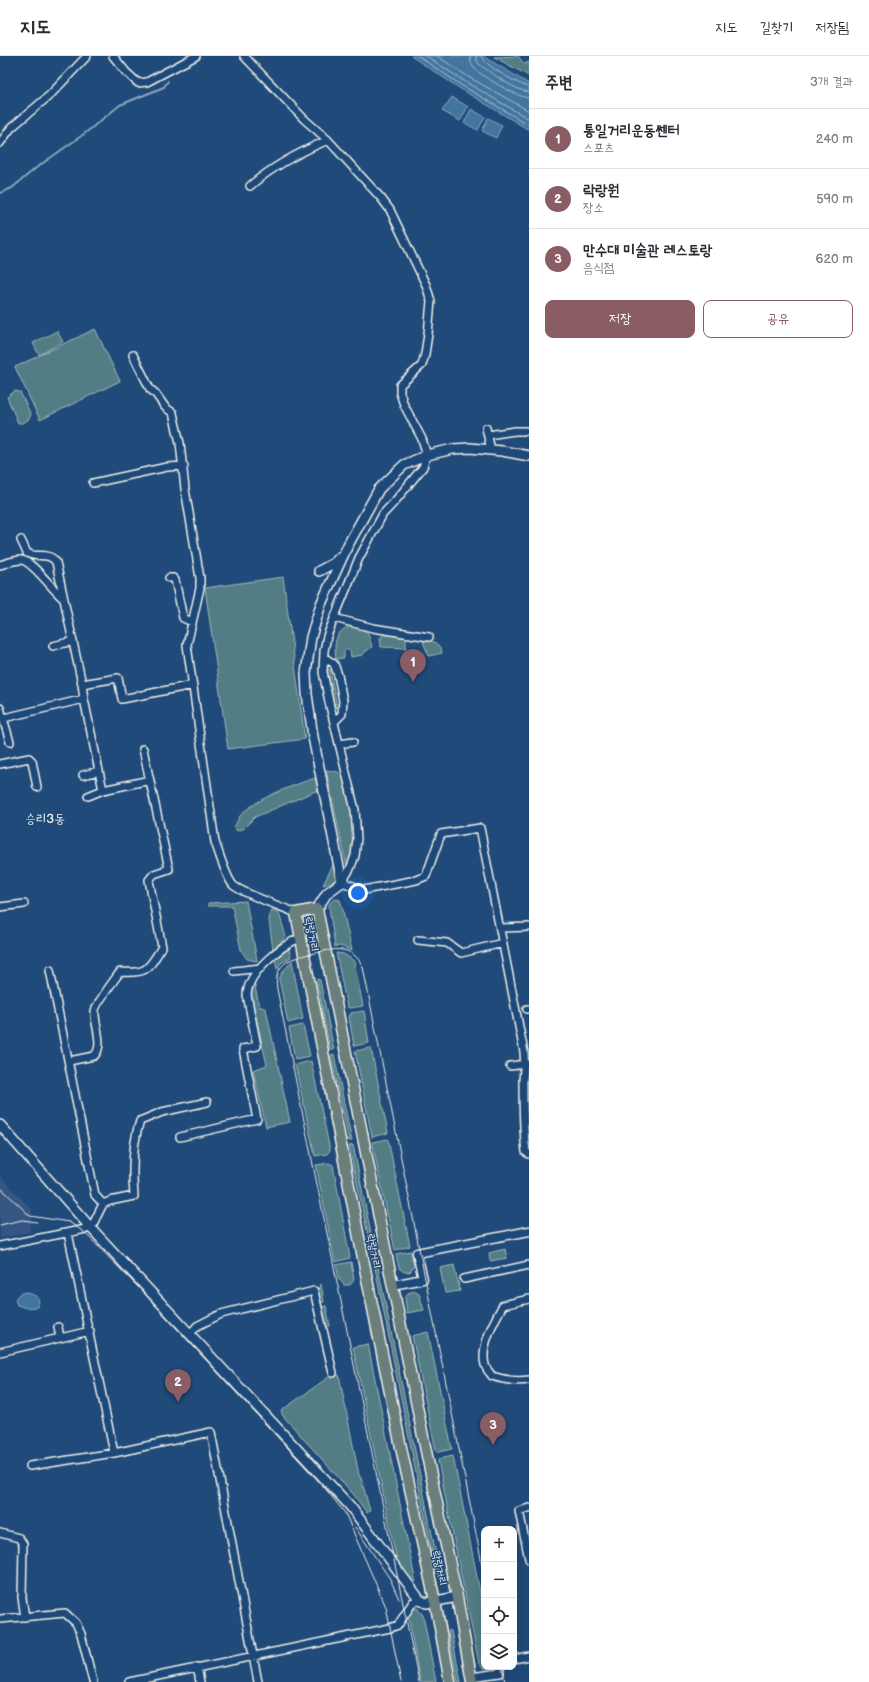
<!DOCTYPE html>
<html lang="ko">
<head>
<meta charset="utf-8">
<style>
	body { margin:0; font-family:"Balsamiq Sans","Poor Story",sans-serif; background:#f2f2f3; color:#2b2b33 }
	.controls { position:absolute; right:12px; bottom:12px; display:grid; overflow:hidden; border-radius:8px; box-shadow:0 4px 16px #0002 }
	.controls button { width:36px; height:36px; display:grid; place-items:center; padding:0; border:0; border-bottom:1px solid #e1e1e2; background:#fff; color:#2b2b33; font:20px sans-serif }
	.you { position:absolute; left:358px; top:837px; width:14px; height:14px; margin:-10px; border:3px solid #fff; border-radius:50%; background:#1a73e8; box-shadow:0 0 0 6px #1a73e833 }
	.badge { display:grid; place-items:center; width:26px; height:26px; border-radius:50%; background:#8a5d65; color:#fff; font-size:13px; font-weight:700 }
	.pin { position:absolute; translate:-50% -33px; filter:drop-shadow(0 1px 2px #0008) }
	.pin::after { content:''; position:absolute; top:21px; width:14px; height:12px; background:inherit; clip-path:polygon(0 0,100% 0,50% 100%) }
	.list { margin:0; padding:0; list-style:none }
	h2 { display:flex; justify-content:space-between; align-items:center; height:52px; margin:0; padding:0 16px; font-size:17px }
	h2 small { font-size:13px; font-weight:400; color:#7c7c81 }
	.list li { display:grid; grid-template-columns:26px 1fr auto; gap:12px; align-items:center; box-sizing:border-box; height:60px; padding:0 16px; border-top:1px solid #e1e1e2 }
	.list b { display:block; font-size:15px; white-space:nowrap }
	.list p { margin:0; font-size:13px; white-space:nowrap; color:#7c7c81 }
	.list em { font-size:13px; font-style:normal; color:#7c7c81 }
	.actions { display:flex; gap:8px; padding:12px 16px }
	.actions a { flex:1; padding:9px 0; border:1px solid #8a5d65; border-radius:8px; text-align:center; font-size:14px; color:#8a5d65 }
	.actions .main { background:#8a5d65; color:#fff }
	.icon { flex:none; width:22px; height:22px; fill:none; stroke:currentColor; stroke-width:2; stroke-linecap:round; stroke-linejoin:round }
	.map { position:relative; flex:none; width:529px; height:1626px; overflow:hidden }
	header { display:flex; align-items:center; gap:24px; box-sizing:border-box; height:56px; padding:0 20px; background:#fff; border-bottom:1px solid #e1e1e2 }
	header strong { font-size:19px }
	nav { display:flex; gap:22px; margin-inline-start:auto; font-size:14px }
	main { display:flex }
	aside { flex:1; background:#fff }
	.map>svg:first-child { display:block }
</style>
</head>
<body>
<header>
<strong>지도</strong>
<nav><a>지도</a><a>길찾기</a><a>저장됨</a></nav>
</header>
<main>
<div class="map">
<svg width="529" height="1626" viewBox="0 0 529 1626">
	<rect width="100%" height="100%" fill="#1f4a7a"/>
	<filter id="ink" filterUnits="userSpaceOnUse"><feTurbulence type="fractalNoise" baseFrequency=".025" numOctaves="2"/><feDisplacementMap in="SourceGraphic" scale="8" xChannelSelector="R" yChannelSelector="G"/><feConvolveMatrix kernelMatrix="1 2 1 2 8 2 1 2 1" color-interpolation-filters="sRGB"/></filter>
	<g filter="url(#ink)">
		<path fill="#355683" d="M0,1120l32,34 -2,22 -30,6z"/>
		<path fill="#527d85" stroke="#a3b7b6" d="M518,0l6,8 5,-2v14l-35,-19z
			M95,273l25,52 -80,39 -25,-53z
			M57,275l6,11 -24,13 -6,-12z
			M15,335l5,1 11,23 -2,4 -6,4h-5l-11,-26z
			M283,521l22,162 -77,10 -23,-161z
			M351,570l10,2 7,5 4,14 -7,5 -2,3 -12,2 -1,-7h-6v8l-8,1c-2,-15 -2,-28 15,-33z
			M385,578l21,3v11l-25,-1 -1,-9z
			M425,583c9,2 15,5 17,14l-13,3 -6,-14z
			M328,613l2,1 7,36 -2,2 -8,-37z
			M326,714c4,1 9,1 12,2 14,8 17,57 15,71 -1,9 -4,17 -6,24z
			M315,722l3,12 -63,27 -11,11 -7,3 -3,-4c2,-3 4,-8 6,-11 14,-17 54,-31 75,-38z
			M335,805l2,16 -1,4 -13,4z
			M337,843l3,1 2,6 10,45 -11,-5 -6,1 -6,-40c1,-6 3,-7 8,-8z
			M246,845l11,59v1l-10,-2 -6,-9 -9,-44h-24v-3z
			M273,854l6,3 7,24 -13,13 -4,-30 1,-9z
			M288,890l3,11 -10,6 -4,6 -2,-10 9,-11z
			M336,897l8,1 10,7 9,45 -13,2 -3,-1z
			M292,905l11,58 -15,4 -9,-44 4,-8z
			M318,923l2,1 14,70h-4l-13,-69z
			M254,925l5,25 7,3 24,113 -24,5 -13,-57 14,-5 -17,-74z
			M364,955l5,32 -15,3 -5,-29 2,-4z
			M303,969l7,31 -15,3 -6,-31z
			M371,992l17,85 -16,4 -17,-86z
			M334,998l18,87h-3l-18,-86z
			M311,1005l19,89 -3,4 -12,2 -20,-91z
			M388,1083l22,107 -15,4 -23,-108z
			M353,1089l22,109h-3l-23,-108z
			M329,1107l4,2 17,93 -15,4 -19,-97z
			M505,1193l2,9 -17,3 -1,-8z
			M411,1195l3,15 -4,6h-6l-5,-4 -3,-14z
			M376,1201l64,317 -2,1 -4,-12 -61,-305z
			M351,1206l3,18 -4,5h-6l-5,-6 -3,-14z
			M454,1209l6,26 -15,2 -5,-25z
			M321,1228l3,18 -5,1 -2,-13z
			M414,1235l5,3 5,16 -17,3 -2,-15 3,-5z
			M326,1250l4,20 -6,1 -4,-20z
			M428,1276l24,117 -13,3 -3,-1 -24,-115z
			M368,1288l47,235 1,3h-3l-16,-20 -44,-215z
			M339,1319l20,100 2,3 9,33 -3,2 -13,-18 -71,-79 -2,-5 49,-35z
			M453,1400l31,156v55h7c-5,3 -9,1 -12,-3l-41,-203 1,-2z
			M417,1552l6,7 13,67h-16l-12,-67 3,-5z
			M449,1574l2,1 10,51h-3l-10,-50z"/>
		<path fill="#42749f" stroke="#89a6bc" d="M411,0h72l46,28v46l-70,-42z
			M452,41l16,10 -8,14 -18,-10z
			M471,53l14,8 -7,13 -14,-7z
			M488,62l14,7 -6,13 -14,-7z
			M26,1236l12,5 1,4 -2,6 -11,1 -9,-3 -2,-6 4,-5z"/>
		<g fill="none" stroke-linecap="round" stroke-linejoin="round">
			<path stroke="#adbfcb" stroke-width="1" d="M418,0l43,29 68,40
				M426,0l38,25 65,38
				M437,0l30,20 62,35
				M470,0c0,4 1,8 4,12 7,8 45,30 55,30
				M476,0l1,5 3,4c12,8 35,26 49,27
				M481,0c1,8 40,30 48,31"/>
			<path stroke="#89a6bc" stroke-width="2" d="M0,137l12,-5 24,-20 48,-34 36,-29 44,-18 4,-6"/>
			<defs>
				<path id="minor" d="M113,0l13,16 12,11 9,-1 49,-26
					M244,0l60,63 24,21 53,58 9,12 36,75 5,16 -3,33 -3,20 -3,11 -22,20v8l4,12 18,34 5,16 -4,12 -27,33 -13,14 -24,44 -32,78 -3,15 -1,21 6,30 26,108 2,29 -2,17 -5,13 -8,13 22,8 52,-10 10,-4 15,-42 39,-6 44,224c1,10 0,18 -1,28 0,24 0,48 3,72l3,2
					M0,87l11,-15 39,-33 37,-39
					M250,130c23,-20 50,-34 78,-46
					M133,299l17,34 5,4 10,14 8,6 7,30 5,46 15,89v10l-13,57 28,197c4,11 11,35 18,43 8,8 50,22 63,28
					M486,372l5,22
					M488,379l27,-4h14
					M93,427l74,-16 17,-1
					M21,484l6,13c10,6 21,-2 29,9l26,122 36,-6 4,21 71,-14
					M0,509c7,-2 14,-5 21,-5 11,0 33,32 43,39
					M169,522h4l2,2 8,38 9,4
					M334,562l39,10 56,9
					M53,590l20,-5
					M324,601l10,7 4,11 5,26 -1,13 -8,8
					M82,628l2,15 19,91
					M0,652l10,34
					M4,662l80,-19
					M339,688l14,-2
					M0,708l29,-6 3,3 5,26
					M83,719l16,-4
					M88,740l15,-6 47,-10
					M0,851l24,-3
					M500,872l29,-1
					M418,884l29,3 14,10 42,-10
					M50,914l45,225 8,9
					M234,915l27,-3
					M527,953h2
					M69,1005l25,-5c11,-10 0,-31 1,-45 0,-6 20,-32 25,-39 28,2 28,-3 42,-25l-13,-67 5,-6 15,-5 -26,-120
					M510,1010l16,-2
					M180,1081l77,-18 -14,-70 14,-3 -10,-51c1,-23 33,-49 53,-57
					M68,1177l46,220
					M0,1190l91,-18 12,-24 7,-3 24,-5c-2,-25 -2,-52 6,-75l22,-9 45,-10
					M464,1223l65,-14
					M529,1243l-26,6c-9,16 -23,41 -18,60 1,4 5,8 7,11 12,4 24,6 37,4
					M58,1271l2,11
					M190,1278l7,-8 24,-12 93,-23 19,82
					M0,1296l90,-21
					M30,1410l84,-13 97,-21 47,250
					M529,1452l-10,3 10,48
					M0,1477l19,5 4,6 -1,54 3,19
					M0,1563l65,-6 11,10 5,11 12,48
					M514,1603l15,-3
					M197,1611l3,15
					M471,1621l29,-4v-6
					M129,1626l261,-54 8,-3 15,-23 7,-2"/>
				<path id="tertiary" d="M393,1229l30,-6 -6,-26 112,-22"/>
				<path id="secondary" d="M319,515l15,-8 7,-7
					M317,853l10,-16 15,-11 -29,-145 -6,-43 -1,-21 5,-36 10,-33 27,-59 31,-56 25,-24 23,-10 26,-6 17,-1 32,3 27,5
					M0,1069l91,103 259,278 70,94 6,3 31,-6"/>
				<path id="primary" d="M450,1626l-15,-81 -32,-144 -34,-168 -73,-376 21,-4 110,547 30,141 15,85"/>
			</defs>
			<use href="#minor" stroke="#f4f1e8" stroke-width="10"/>
			<use href="#tertiary" stroke="#f4f1e8" stroke-width="11"/>
			<use href="#secondary" stroke="#f4f1e8" stroke-width="12"/>
			<use href="#primary" stroke="#f4f1e8" stroke-width="13"/>
			<use href="#minor" stroke="#1f4a7a" stroke-width="7"/>
			<use href="#tertiary" stroke="#1f4a7a" stroke-width="8"/>
			<use href="#secondary" stroke="#1f4a7a" stroke-width="9"/>
			<use href="#primary" stroke="#6b7f7c" stroke-width="10"/>
			<path stroke="#f4f1e8" stroke-width="1" d="M0,1131l30,29 39,6 15,10 60,61 180,194 21,26 41,94 15,75
				M0,1169l22,-5 15,2
				M355,1471l35,52 9,20
				M502,1611l3,15
				M419,1626l-142,-693c-4,-28 16,-31 37,-36 20,-4 38,-9 49,14l121,607"/>
		</g>
	</g>
	<g text-anchor="middle" stroke-width="3" stroke-linejoin="round" paint-order="stroke">
		<g font-size="11" fill="#f4f1e8" stroke="#1f4a7a">
			<text transform="translate(312 878) rotate(79)" y="4">락랑거리</text>
			<text transform="translate(374 1195) rotate(79)" y="4">락랑거리</text>
			<text transform="translate(440 1512) rotate(78)" y="4">락랑거리</text>
		</g>
		<g font-size="13" fill="#f4f1e8" stroke="#1f4a7a">
			<text x="45" y="767">승리3동</text>
		</g>
	</g>
</svg>
<div class="controls">
<button>+</button>
<button>−</button>
<button><svg class="icon" aria-label="locate" viewBox="0 0 24 24"><circle cx="12" cy="12" r="6"/><path d="M12 2v4M12 18v4M2 12h4M18 12h4"/></svg></button>
<button><svg class="icon" aria-label="layers" viewBox="0 0 24 24"><path d="M12 4l9 5-9 5-9-5zM3 14l9 5 9-5"/></svg></button>
</div>
<div class="you"></div>
<div class="pin badge" style="left:413px;top:626px">1</div>
<div class="pin badge" style="left:178px;top:1346px">2</div>
<div class="pin badge" style="left:493px;top:1389px">3</div>
</div>
<aside>
<h2>주변<small>3개 결과</small></h2>
<ul class="list">
<li><span class="badge">1</span><div><b>통일거리운동쎈터</b><p>스포츠</p></div><em>240 m</em></li>
<li><span class="badge">2</span><div><b>락랑원</b><p>장소</p></div><em>590 m</em></li>
<li><span class="badge">3</span><div><b>만수대 미술관 레스토랑</b><p>음식점</p></div><em>620 m</em></li>
</ul>
<div class="actions"><a class="main">저장</a><a>공유</a></div>
</aside>
</main>
</body>
</html>
